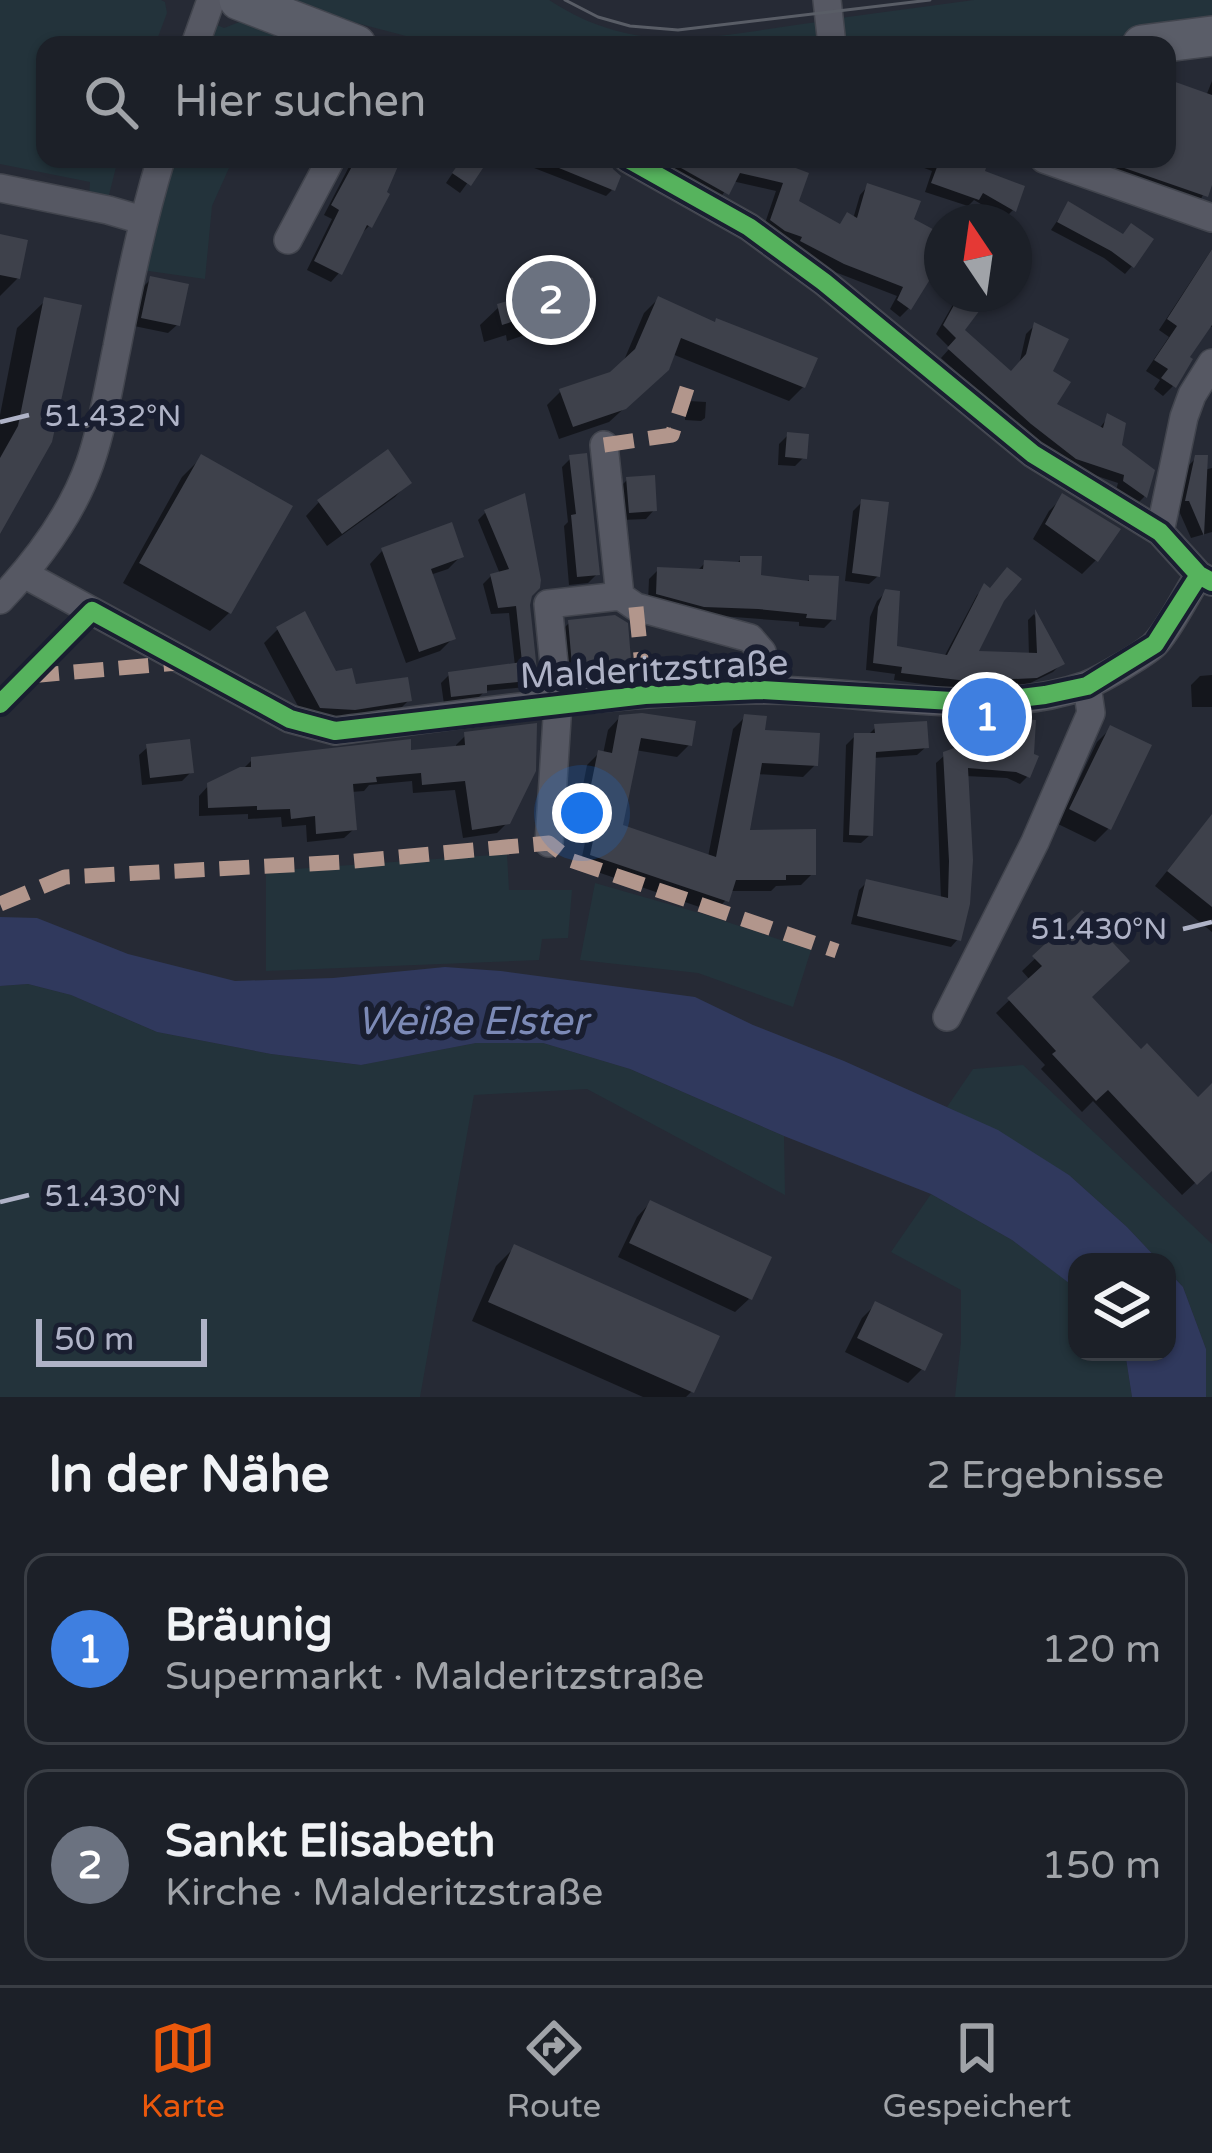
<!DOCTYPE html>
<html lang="de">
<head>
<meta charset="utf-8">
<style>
	body { margin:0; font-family:"Varela Round",sans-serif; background:#252830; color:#f1f3f6 }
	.controls { position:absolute; right:36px; bottom:36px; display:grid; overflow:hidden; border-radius:24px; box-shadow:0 3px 9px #0004 }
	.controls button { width:108px; height:108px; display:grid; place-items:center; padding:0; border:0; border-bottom:3px solid #3a3e45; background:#1c2028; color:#f1f3f6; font:60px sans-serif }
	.compass { position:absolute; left:924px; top:204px; width:108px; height:108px; border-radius:50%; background:#1c2028; box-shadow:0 3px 9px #0004; rotate:347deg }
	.scale { position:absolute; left:36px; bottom:30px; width:171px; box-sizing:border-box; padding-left:12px; border:6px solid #afb3c7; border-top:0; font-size:33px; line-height:42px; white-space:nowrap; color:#afb3c7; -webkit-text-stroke:9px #191e30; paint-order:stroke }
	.you { position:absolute; left:582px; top:813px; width:42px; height:42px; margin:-30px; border:9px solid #fff; border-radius:50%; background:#1a73e8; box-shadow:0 0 0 18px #1a73e833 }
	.badge { display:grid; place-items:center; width:78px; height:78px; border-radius:50%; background:#ea580c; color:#fff; font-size:39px; font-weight:700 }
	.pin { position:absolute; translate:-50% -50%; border:6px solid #fff; box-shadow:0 3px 12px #0006 }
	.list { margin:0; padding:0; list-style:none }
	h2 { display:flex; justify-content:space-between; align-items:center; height:156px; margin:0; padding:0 48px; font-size:51px }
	h2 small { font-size:39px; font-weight:400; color:#a0a3a8 }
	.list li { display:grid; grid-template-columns:78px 1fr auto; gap:36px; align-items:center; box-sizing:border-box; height:192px; margin:0 24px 24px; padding:0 24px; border:3px solid #3a3e45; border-radius:24px }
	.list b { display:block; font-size:45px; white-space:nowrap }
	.list p { margin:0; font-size:39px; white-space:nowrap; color:#a0a3a8 }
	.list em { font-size:39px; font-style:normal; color:#a0a3a8 }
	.icon { flex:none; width:66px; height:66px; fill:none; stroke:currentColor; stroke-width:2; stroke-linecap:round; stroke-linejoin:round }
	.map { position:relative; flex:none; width:1212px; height:1397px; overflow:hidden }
	.search { position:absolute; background:#1c2028; box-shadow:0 3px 9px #0004; left:36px; right:36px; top:36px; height:132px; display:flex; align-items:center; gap:30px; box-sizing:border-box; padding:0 42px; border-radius:24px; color:#a0a3a8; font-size:45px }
	.sheet { height:588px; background:#1c2028 }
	nav { display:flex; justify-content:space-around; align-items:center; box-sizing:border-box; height:168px; border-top:3px solid #3a3e45; background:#1c2028; font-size:33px; color:#a0a3a8 }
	nav a { display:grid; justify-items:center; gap:6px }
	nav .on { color:#ea580c }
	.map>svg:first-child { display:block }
</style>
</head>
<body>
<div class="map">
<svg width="1212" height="1397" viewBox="0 0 1212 1397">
	<rect width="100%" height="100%" fill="#262a35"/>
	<path fill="#23333b" d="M0,0h161l4,2 2,11 -12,32h-110v114h73l-9,36 -7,4 -13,-1 1,-16 -90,-18z
		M286,0h263c92,60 168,35 268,22l4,23h-381l-110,-29z
		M974,0h238v24l-161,21h-205l-2,-3 -4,-24z
		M203,19l21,9 18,-7 45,19 -2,5h-90z
		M159,159h74l-21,47 -7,73 -70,-10z
		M507,854l2,36h63l-4,48 -26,1 -3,21 -273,11v-100z
		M595,883l108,31 108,36 -18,57 -95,-34 -118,-13z
		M28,984l43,11 86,37 114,22 89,11 116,-22h67l87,26 154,67 1,59 -198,-106 -113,6 -54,302h-420v-411z
		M1023,1065l189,179v153h-6v-48l-23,-62 -16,-17v-8h-7l-33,-35 -58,-52 -122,-68 26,-38z
		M931,1194l81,46 61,44 4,5v63h48l7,45h-177l6,-55v-52l-70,-38z"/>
	<path fill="#30395d" d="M0,917l37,1 91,36 107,27 98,-3 112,-11 56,4 194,26 58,28 91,36 154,69 71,45 58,52 33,35h-83v27l-65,-49 -81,-46 -147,-58 -154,-67 -87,-26h-67l-115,22 -90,-11 -114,-22 -86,-37 -43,-11 -28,2z
		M1167,1270l16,17 23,62v48h-74l-7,-45h42z"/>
	<path fill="#0007" d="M1212,81v95l-11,23 -117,-40h83v-76l39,13z
		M353,159h45l-29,67 -9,9 -21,38 -8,9 -24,-12 25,-51 -8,-4z
		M462,159h23l-25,34 -14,-10z
		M511,159h74l27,31 -6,6z
		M642,159h135l19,43 42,24 15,-7 7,-24 8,-9 43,34 31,18v16l-33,54 -9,9 -10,-8 7,-13 -62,-24 -72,-43 13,-38 -44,-10 -14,20z
		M901,159h85l-5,14 32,37 -8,8 -31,-18 -6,6 -43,-14 7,-21z
		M1068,205l54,32 10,29 -7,8 -21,-16 -53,-28z
		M0,237l18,41 -18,18z
		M1212,249v78l-4,-2 -35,61 -10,10 -9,-7 6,-9 -14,-9 23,-34 -10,-7z
		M151,279l26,46 -9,8 -34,-7 8,-38z
		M959,294h30l-28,36 49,45 9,-10 7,-31 8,-8 15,46 4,33 46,24 9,-12 10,29 33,25 -7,26 -8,8 -20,-15 2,-7 -51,-17 -44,-34 -82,-74 9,-10 -14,-14z
		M518,295l71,5 -20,20 -62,21 -1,-6 -22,7 -4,-17 19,-18 10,-3z
		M658,299l145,88 -14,14 -117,-47 -21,30 -42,38 -50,17 -12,-34 14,-14 51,-16 10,-10 22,-52z
		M45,301l-45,224v-110l17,-87z
		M689,401l17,1 -1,16 -4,3 -16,-1v-15z
		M788,435l16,22 -9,9 -17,-1 1,-21z
		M201,458l28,155 -19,18 -87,-48 59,-106z
		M571,458l26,116 -9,9 -19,2 -5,-59 4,-4 -6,-55z
		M1196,458l8,12 8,-2v64l-21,6 -12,-27h-3l9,-42z
		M627,480l27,30 -8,9 -25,1 -3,-31z
		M408,483l-13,14 -68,49 -21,-30 13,-14z
		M1063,497l33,63 -14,14 -49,-35 16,-28z
		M862,502l16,74 -9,8 -24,-3 8,-70z
		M486,512l43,83 6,84 -9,8 -41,4 -9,9 -32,4 -3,-21 8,-8 66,-9 -6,-53 -18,1 -8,-30 8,-8 9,-2 -22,-54z
		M382,551l79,5 -13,13 -18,6 23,63 -13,13 -34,12 -36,-99z
		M741,559l17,19 47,5 6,-5 22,41 -9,9 -25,-2v-4l-105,-8 -46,-12 1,-23 9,-9 38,2 9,-9 30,2z
		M985,588l16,11 -27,55 55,2 -1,-36 6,-6 27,50 -8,8 -27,13 -69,4 -63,-9 1,-6 -29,-4 4,-53 7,-16 9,-9 8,56 50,9 33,-62z
		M569,623l60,48 -9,9 -54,5 -6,-53z
		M278,629l76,59 55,12 -14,14 -89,7 -42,-78z
		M1212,675v32h-20l-1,-22 9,-9z
		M620,717l69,28 -12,12 -42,-7 -15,77 88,30 25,-128 12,-12 16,15 54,33 -12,12 -46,-3 -11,59 67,40 -12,12 -25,1 -5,5h-42l-3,9 -12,12 -134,-46 10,-47 -13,-3 10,-51 12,-12 4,1 5,-24z
		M1000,722l30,34 -2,20 -8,8 -13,-6 -42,-2 -7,163 -7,8 -100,-23 8,-34 7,-7 75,17 -5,-137 9,-8 45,-2 2,-23z
		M876,727l50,20 -9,8 -44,3 -3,77 -9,8 -18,-1 3,-97 9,-9h12z
		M1111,728l-2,100 -14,14 -37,-18 39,-82z
		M466,735l42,87 -11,11 -34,5 -8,-48 -42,3 -1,-12 -43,4 -5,6 -13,1 3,37 -10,9 -37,4 -1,-17 -24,2 -1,-10 -33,2v-5l-49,2v-20l10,-11 33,-15 10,-10 204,-11v-4z
		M148,747l43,25 -9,9 -40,4 -3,-30z
		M1212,815v117l-57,-46z
		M1082,914l6,83 53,56 56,48 15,-12v78l-30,28 -89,-94 -11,11 -41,-43 4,-4 -49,-52 34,-33 -8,-9z
		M650,1203l99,96 -14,13 -117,-55 19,-40z
		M515,1247l177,144 -6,6h-43l-171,-76 24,-55z
		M876,1304l46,65 -14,14 -63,-31 17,-34z"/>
	<path fill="#3e414b" d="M1167,79l45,16v90l-4,12 -101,-35v-3h60z
		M356,159h45l-14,33 3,2 -18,34 -5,-3 -25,50 -28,-14 25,-51 -8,-5z
		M462,159h27l-18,27 -19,-13z
		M537,159h73l3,10 8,7 -6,15z
		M665,159h115v3l29,11 -10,28 41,23 7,-12 10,6 10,-35 54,18 -7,18 28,15v26l-31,50 -14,-10 6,-13 -59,-23 -44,-23 2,-4 -17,-6 -15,-11 13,-37 -43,-10 -11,22z
		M940,159h49l-4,12 40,15 -9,26 -33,-19 -4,7 -48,-17z
		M1068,201l55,33 8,-11 23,16 -20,29 -23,-17 -54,-29z
		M0,234l28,6 -8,39 -20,-4z
		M1212,249v76l-22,32 3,2 -17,29 -15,-10 7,-9 -14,-9 23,-34 -10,-7z
		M581,274l12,4 3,14 -5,10 -65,22 -2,-6 -22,7 -5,-21 21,-6 -2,-6z
		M150,276l39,8 -9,42 -39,-8z
		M960,294h32l-27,36 46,41 15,-17 8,-32 35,17 -16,32 18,11 -14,22 46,24 4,-15 19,10 -4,22 33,25 -8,28 -24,-17 1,-6 -48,-16 -45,-35 -84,-76 9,-10 -13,-13z
		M658,296l57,26 1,-4 102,40 -13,30 -124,-50 -12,32 -43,39 -53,18 -14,-38 51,-17 25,-23z
		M44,297l38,8 -30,137 -52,92v-76l18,-32z
		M787,432l22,2 -2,25 -22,-2z
		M388,449l24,34 -70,51 -25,-34z
		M587,453l13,122 -23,2 -6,-62 5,-1 -7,-59z
		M201,454l92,52 -62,108 -92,-51z
		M1195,455h13l-4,81 -15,-35h-4z
		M655,475l2,36 -28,2 -3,-36z
		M525,493l16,87 -1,8 -8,8 -2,9 8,75 -51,5v8l-36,4 -3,-25 74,-10 -6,-56 -18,2 -8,-34 19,-5 -25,-59z
		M1062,493l59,36 -23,33 -53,-38z
		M861,499l28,3 -9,75 -28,-4z
		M452,522l12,35 -33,12 25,70 -37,13 -38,-104z
		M740,556h22l-1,19 48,6v-6l30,1 -3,44 -30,-2 1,-4 -49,-5 -54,-2 -48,-13 1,-27 46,2 1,-9 36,2z
		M1007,567l15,12 -18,22 -25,50 58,2 -2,-44 30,55 -28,14 -70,3 -66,-8 1,-6 -29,-4 5,-56 7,-18 15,2 -3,55 50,9 37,-72 6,5z
		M305,611l31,60 16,-3 4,16 52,-7 4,24 -57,9 -35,-2 -44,-81z
		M615,615l13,8 4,49 -59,5 -5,-57z
		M642,713l54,8 -4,25 -51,-8 -18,87 93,32 28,-143 23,2 -2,14 55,3 -2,33 -56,-3 -12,67 66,-1v46h-30v5h-50l-7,22 -139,-47 10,-48 -13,-2 11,-55 14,3 7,-38z
		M1012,718l24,2 -2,34 5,2 -9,22 -14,-6 -48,-4 5,92 -3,44 -9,37 -104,-25 9,-37 82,19 1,-37 -6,-109 14,-5 39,4 3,-32z
		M927,721l2,27 -53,4 -3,84 -24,-1 5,-102h21l-1,-9z
		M537,723l-1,48 -26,53 -38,6 -7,-49 -43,4 -1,-12 -45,4 1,5 -24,2 4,46 -41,4 -1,-18 -24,3 -1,-10 -33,1v-4l-49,2 -1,-25 33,-16h11v-10l160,-18v11l54,-5 -1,-13z
		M1110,725l42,20 -41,85 -42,-21z
		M190,739l4,34 -44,5 -4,-34z
		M1212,814v93l-45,-36z
		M1082,910l48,51 -38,36 49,52 6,-6 51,54 14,-14v88l-15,14 -89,-95 -12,11 -44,-47 4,-3 -49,-53 35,-32 -10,-10z
		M650,1200l122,57 -20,43 -123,-57z
		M514,1244l206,92 -26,57 -206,-91z
		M875,1301l68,33 -18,37 -68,-33z"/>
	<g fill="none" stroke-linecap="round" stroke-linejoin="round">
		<defs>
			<path id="street" d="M827,0l5,45
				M195,45l16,-45
				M628,159l121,68 75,55 209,172 127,78 39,43 13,7
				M1044,159l168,59
				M0,188l108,22 34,10
				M288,240l43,-81
				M604,445l16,151
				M1160,532l24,-115 8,-22 20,-32
				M24,574l266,145 45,12c142,-18 286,-42 429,-41 103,0 221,30 320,-4 13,-4 61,-32 71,-42 14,-14 32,-51 44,-69
				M0,600c37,-39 72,-86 90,-137 13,-37 19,-78 27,-116 12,-64 25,-126 44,-188
				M549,843l9,-140 -10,-99 72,-8 16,11 114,31 12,14 -1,38
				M947,1017l88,-175 56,-129 -4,-27"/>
			<path id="secondary" d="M239,0l117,45
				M1142,45l70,-9"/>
		</defs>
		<use href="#street" stroke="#42454e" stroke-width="30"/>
		<use href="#secondary" stroke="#42454e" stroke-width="42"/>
		<use href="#street" stroke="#565863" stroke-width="27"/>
		<use href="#secondary" stroke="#5a5d68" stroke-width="39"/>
		<path stroke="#595d66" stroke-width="3" d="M565,0l33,17 32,9 48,4 252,-30"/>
		<path stroke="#b2968c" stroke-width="15" stroke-dasharray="30 15" stroke-linecap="butt" d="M604,445l68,-10 15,-47
			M636,607l9,88
			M29,676l148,-13
			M0,904l65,-27 280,-15 204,-19 21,17 267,91"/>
		<defs>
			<path id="cycleway" d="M628,159l121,68 75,55 209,172 127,78 39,43 13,7
				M0,704l92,-93 198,108 45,12 310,-36 116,-5 191,11 52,-1 41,-5 42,-9 68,-42 44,-69"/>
		</defs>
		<use href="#cycleway" stroke="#191e30" stroke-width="26"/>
		<use href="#cycleway" stroke="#56b35d" stroke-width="18"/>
	</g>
	<path fill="none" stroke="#afb3c7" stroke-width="4.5" d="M0,422l29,-7M1183,929l29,-7M0,1202l29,-7"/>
	<g text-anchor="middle" stroke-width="12" stroke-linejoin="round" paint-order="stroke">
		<g font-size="36" fill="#afb3c7" stroke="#191e30">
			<text transform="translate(654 668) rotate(-3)" y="13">Malderitzstraße</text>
		</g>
		<g font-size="39" font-style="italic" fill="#7c8ab6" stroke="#191e30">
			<text x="472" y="1034">Weiße Elster</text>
		</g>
	</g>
	<g font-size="30" text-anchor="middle" fill="#afb3c7" stroke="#191e30" stroke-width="12" stroke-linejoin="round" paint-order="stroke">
		<text x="113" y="426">51.432°N</text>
		<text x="1099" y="939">51.430°N</text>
		<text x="113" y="1206">51.430°N</text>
	</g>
</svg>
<div class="controls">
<button><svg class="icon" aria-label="layers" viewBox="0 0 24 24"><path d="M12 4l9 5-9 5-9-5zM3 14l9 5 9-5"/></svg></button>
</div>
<svg class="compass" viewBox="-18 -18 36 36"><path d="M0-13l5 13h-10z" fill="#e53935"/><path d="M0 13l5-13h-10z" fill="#a0a3a8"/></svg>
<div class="scale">50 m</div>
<div class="you"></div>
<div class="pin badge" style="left:987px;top:717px;background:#3f7fe0">1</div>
<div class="pin badge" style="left:551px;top:300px;background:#6b7280">2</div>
<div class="search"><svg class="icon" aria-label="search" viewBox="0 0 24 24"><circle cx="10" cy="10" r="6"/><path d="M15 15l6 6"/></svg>Hier suchen</div>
</div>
<section class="sheet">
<h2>In der Nähe<small>2 Ergebnisse</small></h2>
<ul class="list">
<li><span class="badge" style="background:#3f7fe0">1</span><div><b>Bräunig</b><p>Supermarkt · Malderitzstraße</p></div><em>120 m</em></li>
<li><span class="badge" style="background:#6b7280">2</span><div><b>Sankt Elisabeth</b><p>Kirche · Malderitzstraße</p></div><em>150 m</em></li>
</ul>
</section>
<nav>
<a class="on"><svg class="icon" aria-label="map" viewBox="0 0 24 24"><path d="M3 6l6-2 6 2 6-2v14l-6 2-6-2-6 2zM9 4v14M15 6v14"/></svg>Karte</a>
<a><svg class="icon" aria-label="directions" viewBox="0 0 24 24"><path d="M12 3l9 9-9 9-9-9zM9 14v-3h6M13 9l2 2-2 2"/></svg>Route</a>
<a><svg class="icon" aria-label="saved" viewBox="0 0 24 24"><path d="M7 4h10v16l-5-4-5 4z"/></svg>Gespeichert</a>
</nav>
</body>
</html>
